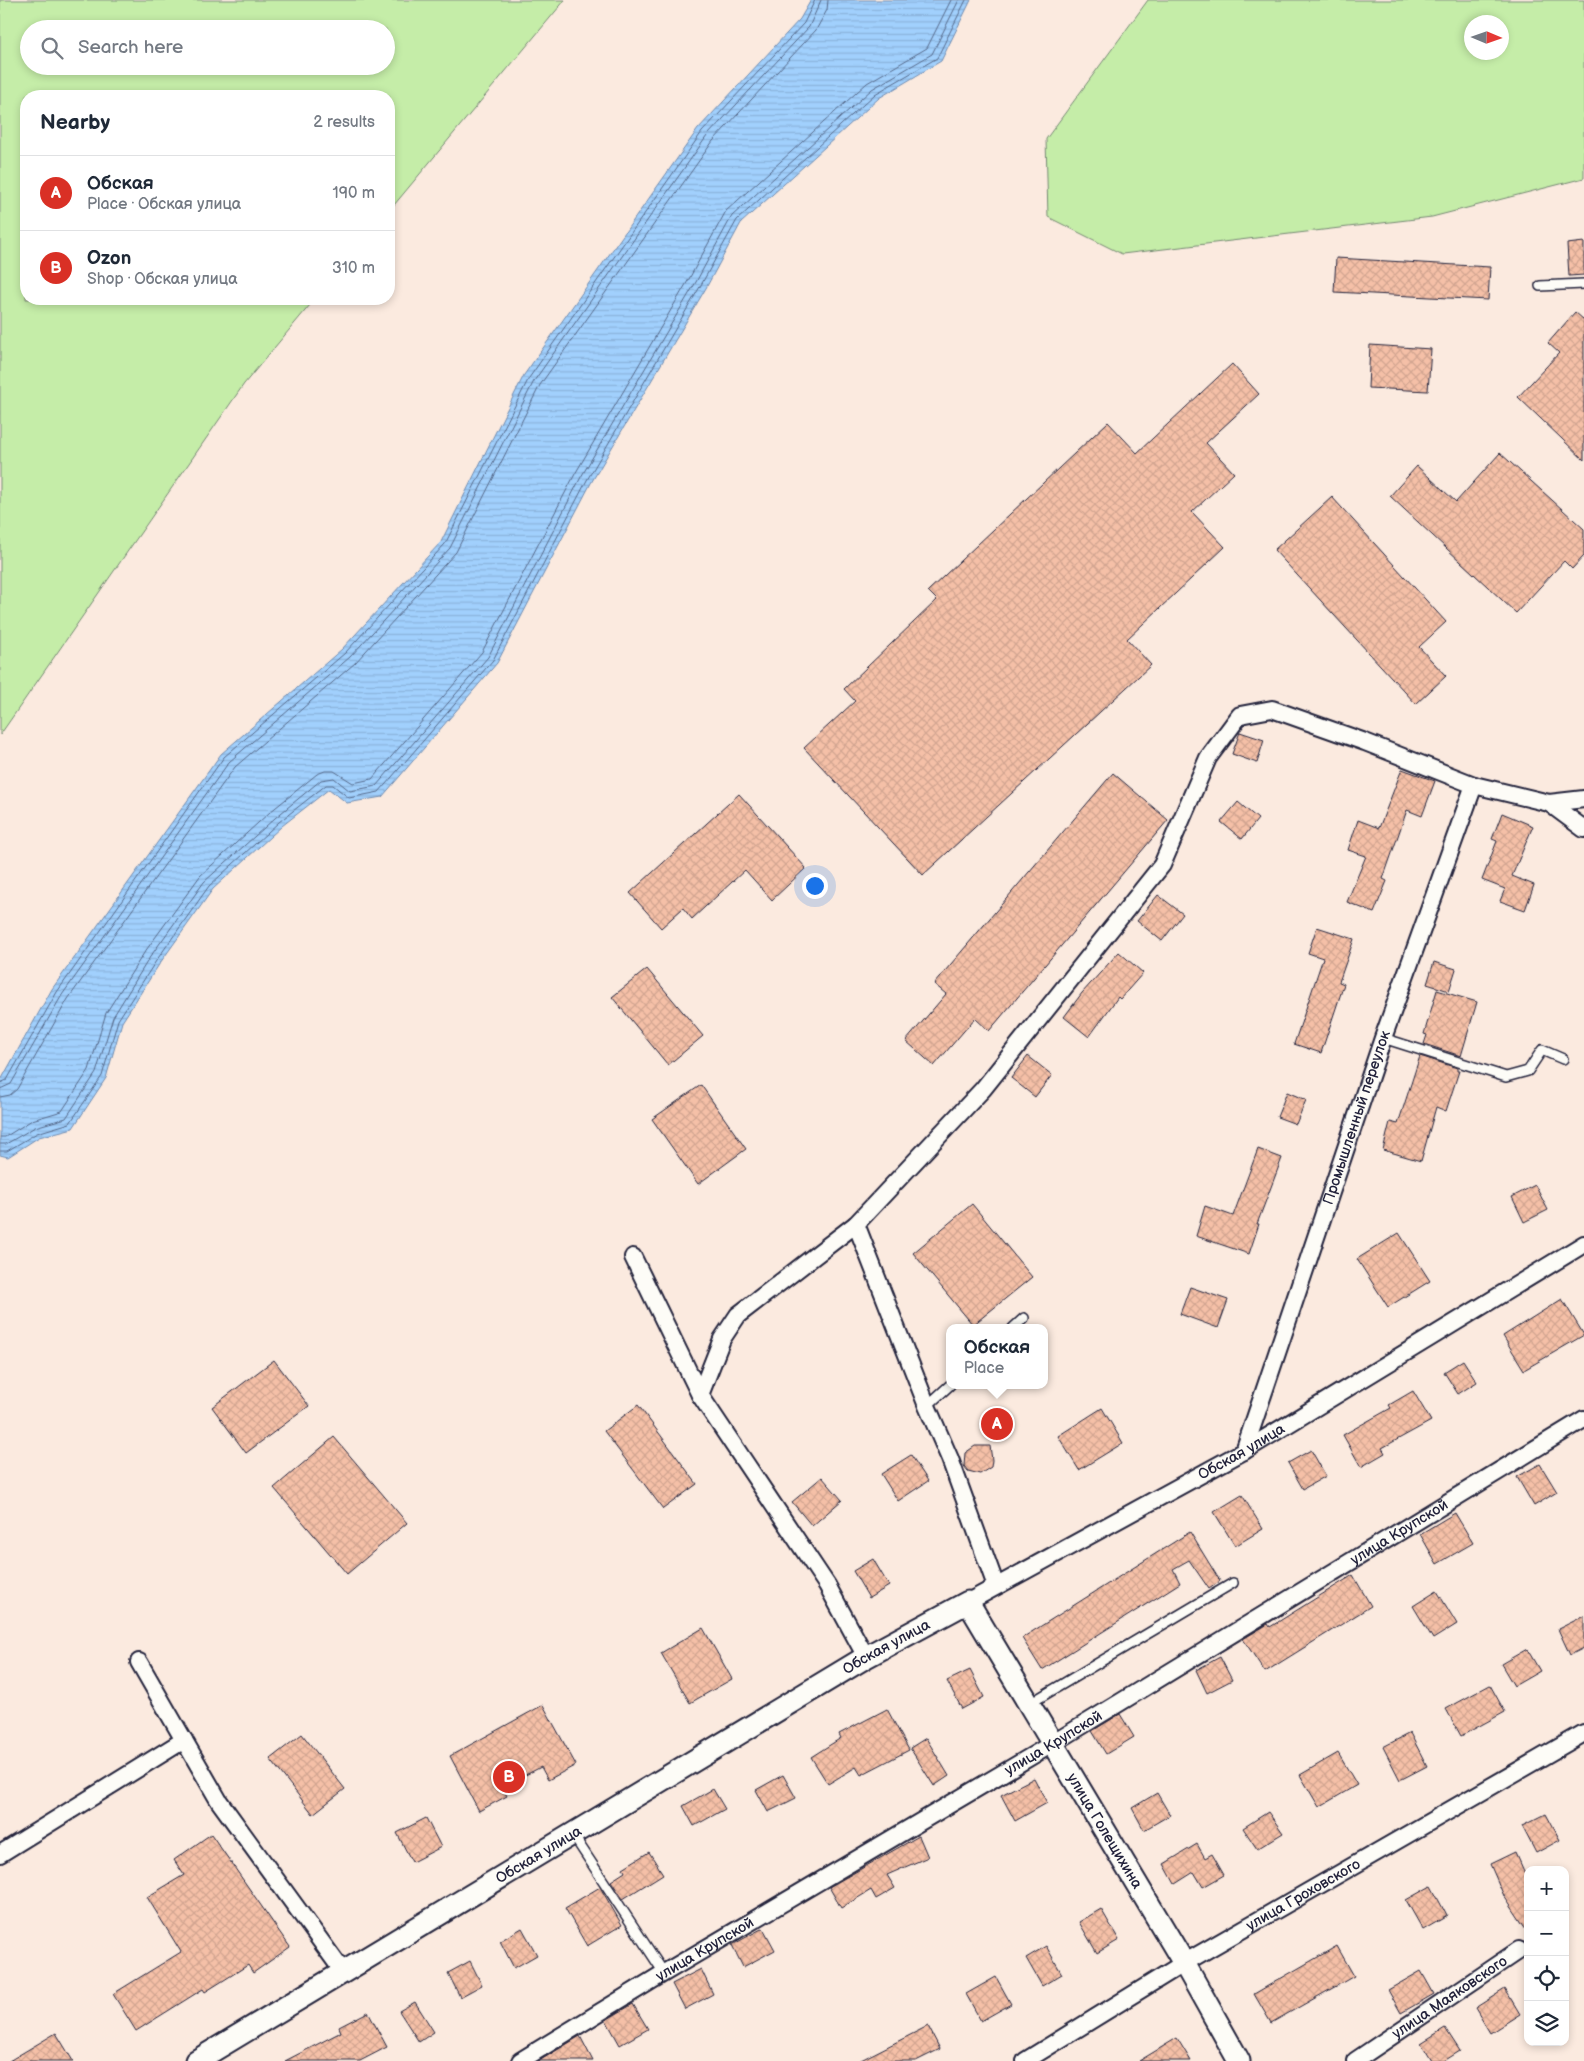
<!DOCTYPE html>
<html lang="en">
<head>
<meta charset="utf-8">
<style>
	body { margin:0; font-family:"Balsamiq Sans",sans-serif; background:#f6f6f7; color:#1f2937 }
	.controls { position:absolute; right:15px; bottom:15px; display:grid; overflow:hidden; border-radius:10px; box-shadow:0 2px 8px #0003 }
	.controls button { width:45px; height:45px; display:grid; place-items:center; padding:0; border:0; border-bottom:1px solid #e0e1e3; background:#fff; color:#1f2937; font:25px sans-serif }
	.compass { position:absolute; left:1464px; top:15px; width:45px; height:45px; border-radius:50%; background:#fff; box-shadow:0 2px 8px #0003; rotate:92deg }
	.you { position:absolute; left:814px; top:885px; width:18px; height:18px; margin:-12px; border:4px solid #fff; border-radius:50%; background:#1a73e8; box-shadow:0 0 0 8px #1a73e833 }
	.badge { display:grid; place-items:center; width:32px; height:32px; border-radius:50%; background:#d93025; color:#fff; font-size:16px; font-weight:700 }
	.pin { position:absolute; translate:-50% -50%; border:2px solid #fff; box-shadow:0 1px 5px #0006 }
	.popup { position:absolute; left:946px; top:1324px; width:102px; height:65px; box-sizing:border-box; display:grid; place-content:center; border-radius:10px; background:#fff; filter:drop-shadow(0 1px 4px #0005); font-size:16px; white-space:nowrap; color:#747a83 }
	.popup b { font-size:19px; color:#1f2937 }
	.popup::after { content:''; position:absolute; left:50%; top:100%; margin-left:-10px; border:10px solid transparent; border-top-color:#fff }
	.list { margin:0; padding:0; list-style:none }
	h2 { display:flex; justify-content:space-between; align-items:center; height:65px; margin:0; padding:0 20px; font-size:21px }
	h2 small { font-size:16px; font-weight:400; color:#747a83 }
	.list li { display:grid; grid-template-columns:32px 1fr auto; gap:15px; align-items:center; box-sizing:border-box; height:75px; padding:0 20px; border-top:1px solid #e0e1e3 }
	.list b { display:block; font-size:19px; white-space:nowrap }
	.list p { margin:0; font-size:16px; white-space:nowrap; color:#747a83 }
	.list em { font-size:16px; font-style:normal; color:#747a83 }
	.icon { flex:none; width:28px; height:28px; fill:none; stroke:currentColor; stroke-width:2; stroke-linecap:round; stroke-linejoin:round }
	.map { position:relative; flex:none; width:1584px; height:2061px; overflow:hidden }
	.search { position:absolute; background:#fff; box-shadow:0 2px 8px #0003; left:20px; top:20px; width:375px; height:55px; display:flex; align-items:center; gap:12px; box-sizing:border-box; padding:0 18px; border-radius:28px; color:#747a83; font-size:19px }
	.panel { position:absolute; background:#fff; box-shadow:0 2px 8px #0003; left:20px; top:90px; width:375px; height:215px; border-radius:20px }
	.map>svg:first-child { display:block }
</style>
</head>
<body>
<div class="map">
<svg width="1584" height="2061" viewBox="0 0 1584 2061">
	<defs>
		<pattern id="water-rules" width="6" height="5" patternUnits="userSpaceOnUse" patternTransform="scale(1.25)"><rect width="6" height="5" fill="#a1d0fd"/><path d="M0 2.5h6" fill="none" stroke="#8ab2da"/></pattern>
		<pattern id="building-cross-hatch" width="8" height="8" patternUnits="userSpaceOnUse" patternTransform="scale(1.25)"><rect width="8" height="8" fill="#f5c0a7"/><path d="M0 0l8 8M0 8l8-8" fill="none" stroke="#d2a591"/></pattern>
	</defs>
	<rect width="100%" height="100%" fill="#fbeadf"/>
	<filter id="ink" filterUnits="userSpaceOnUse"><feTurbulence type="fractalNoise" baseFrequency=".02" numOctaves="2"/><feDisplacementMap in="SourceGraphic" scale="10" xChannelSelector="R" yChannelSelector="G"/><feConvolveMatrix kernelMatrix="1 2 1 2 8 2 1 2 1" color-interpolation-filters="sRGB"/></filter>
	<g filter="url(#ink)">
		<path fill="#c5eda8" stroke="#748872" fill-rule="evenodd" d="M0,0h565l-176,211v-115h-363v203h289l-71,85 -244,351zM29,29h357v37h-357z
			M1148,0h436v178l-152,39 -310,37 -74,-37 -2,-78zM1472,22h30v30h-30z"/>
		<path fill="url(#water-rules)" stroke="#6e8aaf" d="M811,0h160l-30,61 -62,37 -138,125 -35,65 -115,195 -94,180 -115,134 -35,6 -18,-14 -47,37 -69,63 -53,74 -38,59 -16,56 -33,50 -34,9 -31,20 -8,-2v-73l52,-93 169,-235 121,-105 99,-107 83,-167 174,-246 102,-110z"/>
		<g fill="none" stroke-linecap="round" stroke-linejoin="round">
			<path stroke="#556889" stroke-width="1" d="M0,1083l7,-3 50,-88 167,-235 121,-104 100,-109 84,-166 173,-246 102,-109 11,-23
				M0,1089l11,-5 51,-89 167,-233 121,-105 100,-109 84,-167 173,-245 102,-109 12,-27
				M0,1097l10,-2 7,-6 51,-90 167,-232 120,-104 101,-111 84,-167 173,-244 103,-111 11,-20 1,-10
				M0,1137h5l27,-17 30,-9 27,-41 17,-57 38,-60 56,-77 70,-64 47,-38 8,-3h9l19,12 19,-4 110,-127 93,-178 114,-195 37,-68 141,-128 60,-35 24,-48
				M0,1144h6l29,-17 31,-9 30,-45 17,-56 37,-60 54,-75 71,-64 46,-38 13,-2 16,13 26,-5 112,-129 93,-180 115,-195 36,-66 140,-127 60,-35 27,-54
				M0,1151h7l30,-18 33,-10 32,-47 16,-56 38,-59 53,-75 70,-64 47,-37h7l16,13 30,-6 114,-132 94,-180 114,-195 36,-65 138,-126 62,-36 29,-58"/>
		</g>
		<path fill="url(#building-cross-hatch)" stroke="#22223b" d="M1584,242v33l-15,1 -2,-32z
			M1336,258l154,9 -2,33 -154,-8z
			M1575,312l9,8v140l-66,-63 41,-44 -11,-10z
			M1370,345l61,4 -3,42 -60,-3z
			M1232,364l27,30 -53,49 28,30 -42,39 33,35 -98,92 24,26 -228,210 -119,-127 51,-47 -11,-12 93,-89 -9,-9 180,-169 29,31z
			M1500,453l84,76v27l-12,13 -8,-8 -48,52 -126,-117 27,-30 39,36z
			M1332,497l114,125 -27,25 27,29 -30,28 -142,-154z
			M1240,732l24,8 -7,23 -25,-9z
			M1402,769l33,12 -13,35 -15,-6 -24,69 4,2 -13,32 -27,-11 19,-46 -18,-6 10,-30 21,8z
			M1113,773l55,47 -179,211 -14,-13 -41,48 -28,-25 40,-47 -12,-10z
			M739,794l67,74 -34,32 -27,-30 -53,49 -9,-11 -22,20 -31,-35z
			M1238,802l20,17 -16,20 -21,-17z
			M1502,813l31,13 -21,50 22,9 -9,25 -25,-9 5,-12 -23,-9 15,-39 -5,-2z
			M1158,895l25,19 -21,27 -25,-20z
			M1317,927l37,12 -15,43 5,2 -23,69 -27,-9 29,-86 -15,-5z
			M1119,952l24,21 -23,26 -2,-2 -29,40 -25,-20 18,-24z
			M1434,962l22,7 -7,22 -22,-7z
			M647,969l56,67 -35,29 -56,-68z
			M1437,990l40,12 -16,54 -37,-12 3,-9 -3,-1z
			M1028,1056l24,19 -17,22 -24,-19z
			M1420,1056l37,12v3h2l-13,40 -10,-4 -15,54 -38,-11 7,-28 8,2z
			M701,1085l45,64 -48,35 -46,-65z
			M1287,1092l19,8 -10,24 -19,-7z
			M1258,1149l24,9 -25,66h2l-10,30 -53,-18 9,-30 28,10z
			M1535,1185l13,25 -24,12 -12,-25z
			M972,1204l60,73 -59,48 -60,-72z
			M1399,1233l31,48 -42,26 -31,-48z
			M1190,1287l38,13 -10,28 -38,-14z
			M1562,1299l22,36 -60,35 -21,-34z
			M274,1360l35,46 -63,47 -34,-46z
			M1463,1360l14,22 -19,12 -14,-22z
			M1413,1391l18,30 -49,27 3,5 -24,14 -18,-32 48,-27 -2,-3z
			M638,1405l59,79 -34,25 -59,-78z
			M1102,1408l21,35 -44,27 -21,-34z
			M996,1409l15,20 -14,10 -15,-20z
			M334,1437l73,86 -60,51 -73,-86z
			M975,1446h15l2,14 -1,7 -11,7 -12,-3 -4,-5 1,-13z
			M1311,1450l15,26 -23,13 -15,-26z
			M911,1455l17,26 -30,20 -17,-27z
			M1540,1464l17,28 -23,14 -17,-29z
			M822,1477l20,23 -30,26 -20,-24z
			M1242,1495l21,34 -28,17 -21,-34z
			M1455,1513l18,30 -36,21 -17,-30z
			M1190,1532l30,49 -11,8 -20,-29 -16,9 7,14 -138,87 -20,-32z
			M873,1559l16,27 -20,12 -16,-27z
			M1353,1575l18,31 -106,66 -22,-33 25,-15 2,3z
			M1437,1591l20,33 -24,15 -20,-33z
			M1584,1616v32l-14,7 -12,-26z
			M703,1628l29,51 -42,24 -29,-50z
			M1527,1649l13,22 -26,15 -13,-22z
			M1220,1657l12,23 -25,13 -11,-23z
			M970,1670l14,27 -22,12 -15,-28z
			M1490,1685l15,27 -44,24 -15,-27z
			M543,1705l33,60 -28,15 -7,-13 -39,20 5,9 -28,15 -29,-55z
			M887,1709l22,41 -48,25 -5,-8 -28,17 -17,-27 30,-19 -2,-4z
			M1120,1714l14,23 -28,17 -14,-23z
			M1410,1733l17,33 -27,14 -17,-33z
			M302,1734l43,55 -32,25 -43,-55z
			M926,1738l23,38 -15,10 -24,-38z
			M1338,1753l19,32 -38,22 -19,-32z
			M783,1775l13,23 -28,14 -12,-22z
			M1034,1778l13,25 -32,18 -14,-26z
			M713,1789l12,20 -31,17 -11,-20z
			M1157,1793l13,22 -26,15 -12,-22z
			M1268,1812l15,21 -26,16 -14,-21z
			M1546,1814l14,26 -24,13 -14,-27z
			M426,1818l15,29 -29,15 -15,-29z
			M211,1834l79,113 -37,26 -5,-8 -43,27 -2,-3 -67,42 -23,-37 68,-42 -34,-55 37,-22 -10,-15z
			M919,1836l9,21 -41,18 8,13 -19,11 -5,-9 -30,18 -12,-21z
			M1197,1844l8,14 7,-4 12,21 -21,12 -9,-15 -19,12 -11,-20z
			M649,1852l14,22 -40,25 -12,-18 14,-9 -2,-4z
			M1515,1852l13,29v51l-24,-36 -14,-32z
			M1431,1886l16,30 -24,14 -17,-30z
			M600,1887l22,38 -35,21 -22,-38z
			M1101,1909l18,31 -22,13 -18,-31z
			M522,1928l15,27 -23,13 -14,-27z
			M763,1928l12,22 -32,17 -11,-22z
			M1046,1946l16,28 -20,12 -16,-28z
			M1337,1946l17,30 -83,47 -17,-29z
			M470,1961l12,24 -22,12 -12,-24z
			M701,1969l12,25 -28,15 -13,-25z
			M1421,1971l13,23 -33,19 -13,-23z
			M996,1977l15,27 -30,17 -15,-27z
			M1505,1989l15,25 -30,19 -15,-25z
			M415,2002l19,30 -15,10 -20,-31z
			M633,2004l15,25 -28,16 -14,-25z
			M368,2012l19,35 -27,14h-75l56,-29 -2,-5z
			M928,2026l12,23 -24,12h-57z
			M1445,2028l15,23 -16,10h-12l-11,-18z
			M56,2033l17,28h-64z
			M580,2036l13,25h-54z
			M1177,2038l14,23h-52z"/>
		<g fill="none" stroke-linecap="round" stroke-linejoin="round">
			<defs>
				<path id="service" d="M1540,286l44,-2
					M1383,1038l123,39 22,-6 14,-21 21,9
					M1013,1328l11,-10
					M927,1406l23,-21
					M1029,1704l204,-121
					M573,1835l91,138"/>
				<g id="minor">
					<path d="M1549,803l35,26"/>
					<path d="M856,1224l71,182 23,53 46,127"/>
					<path d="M633,1257l67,138 127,190 39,72"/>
					<path d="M700,1395l22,-56 16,-24 118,-91 127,-135 179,-224 46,-107 32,-43 32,-6 93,33 109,43 75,18 35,-4"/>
					<path id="s1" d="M1244,1451l139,-413 91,-253"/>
					<path id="s2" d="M968,1602l276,-151 340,-207"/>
					<path d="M139,1662l80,139 125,172"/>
					<path d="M0,1854l184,-114"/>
					<path id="s3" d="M520,2061l144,-88 388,-229 532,-325"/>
					<path id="s4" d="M1025,2061l159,-98 400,-230"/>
					<path id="s5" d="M1355,2061l164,-111"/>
				</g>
				<g id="tertiary">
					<path id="s6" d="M196,2061l670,-404 102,-55 216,361 55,98"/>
				</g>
			</defs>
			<use href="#service" stroke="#22223b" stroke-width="12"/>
			<use href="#minor" stroke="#22223b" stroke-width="20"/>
			<use href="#tertiary" stroke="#22223b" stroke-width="25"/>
			<use href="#service" stroke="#fdfcf7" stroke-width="9"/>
			<use href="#minor" stroke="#fdfcf7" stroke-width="16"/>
			<use href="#tertiary" stroke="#fdfcf7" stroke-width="21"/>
		</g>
	</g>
	<g text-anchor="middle" stroke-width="4.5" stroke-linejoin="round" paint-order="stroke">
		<g font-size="15" fill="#22223b" stroke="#fdfcf7">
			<text dy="5" stroke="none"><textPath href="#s1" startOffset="352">Промышленный переулок</textPath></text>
			<text dy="5" stroke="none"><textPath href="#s2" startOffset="312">Обская улица</textPath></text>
			<text dy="5" stroke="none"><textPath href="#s3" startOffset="1026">улица Крупской</textPath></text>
			<text dy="5" stroke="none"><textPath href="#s6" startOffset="805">Обская улица</textPath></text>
			<text dy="5" stroke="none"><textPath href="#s3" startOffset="621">улица Крупской</textPath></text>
			<text dy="5" stroke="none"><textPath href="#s6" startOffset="1165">улица Голещихина</textPath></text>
			<text dy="5" stroke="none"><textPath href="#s6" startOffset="400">Обская улица</textPath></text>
			<text dy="5" stroke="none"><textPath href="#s4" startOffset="324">улица Гроховского</textPath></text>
			<text dy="5" stroke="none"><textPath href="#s3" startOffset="216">улица Крупской</textPath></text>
			<text dy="5" stroke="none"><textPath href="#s5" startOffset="114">улица Маяковского</textPath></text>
		</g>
	</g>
</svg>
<div class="controls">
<button>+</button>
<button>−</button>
<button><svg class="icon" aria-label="locate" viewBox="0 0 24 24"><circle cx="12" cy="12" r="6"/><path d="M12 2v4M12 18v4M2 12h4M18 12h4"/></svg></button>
<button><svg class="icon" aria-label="layers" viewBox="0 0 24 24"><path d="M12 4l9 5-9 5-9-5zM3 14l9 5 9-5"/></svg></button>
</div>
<svg class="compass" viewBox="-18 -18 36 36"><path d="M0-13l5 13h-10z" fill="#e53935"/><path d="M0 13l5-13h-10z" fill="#747a83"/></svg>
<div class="you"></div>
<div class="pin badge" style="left:997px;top:1424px">A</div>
<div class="popup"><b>Обская</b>Place</div>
<div class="pin badge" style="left:509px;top:1777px">B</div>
<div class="search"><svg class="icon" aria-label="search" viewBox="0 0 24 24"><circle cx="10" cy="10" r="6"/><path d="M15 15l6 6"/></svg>Search here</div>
<section class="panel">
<h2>Nearby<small>2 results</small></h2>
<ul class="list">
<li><span class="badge">A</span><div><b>Обская</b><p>Place · Обская улица</p></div><em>190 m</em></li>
<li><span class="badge">B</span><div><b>Ozon</b><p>Shop · Обская улица</p></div><em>310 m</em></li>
</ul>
</section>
</div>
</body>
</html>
